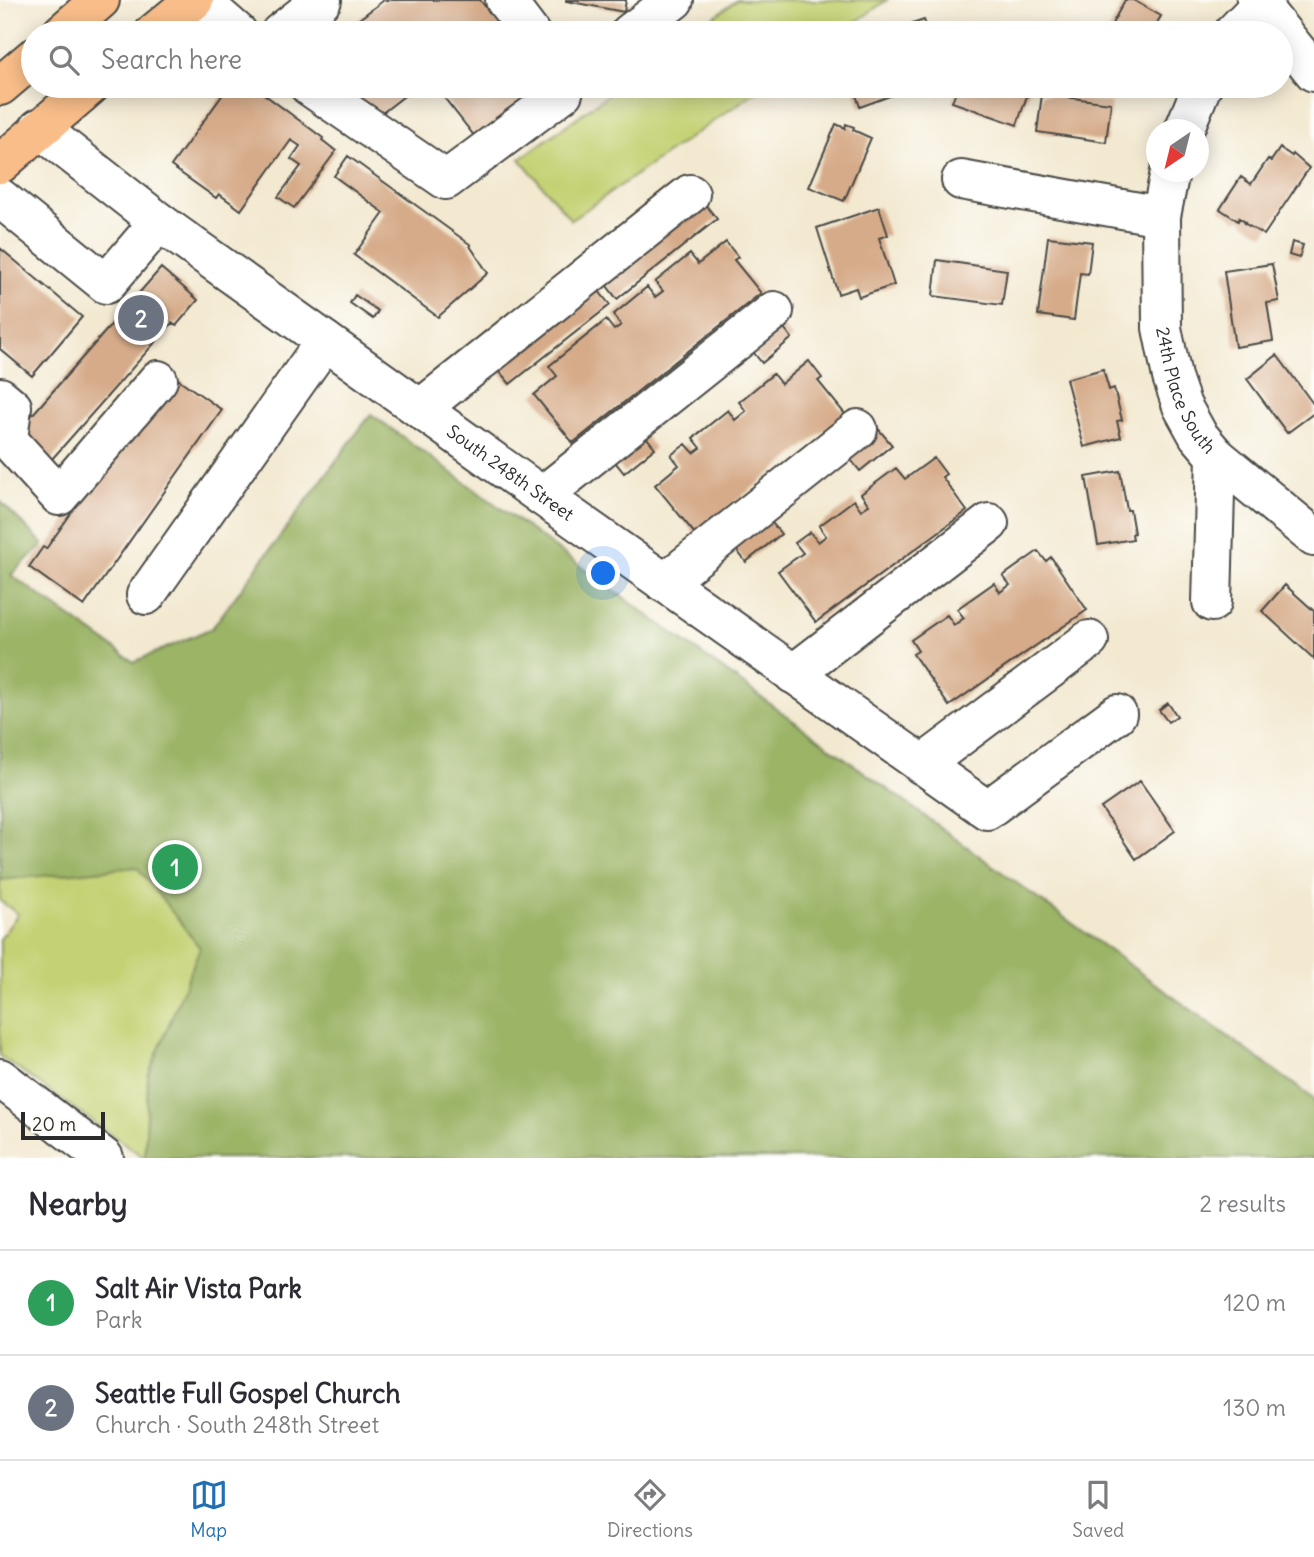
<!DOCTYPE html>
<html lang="en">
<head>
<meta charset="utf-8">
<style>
	body { margin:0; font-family:Delius,sans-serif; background:#f7f7f7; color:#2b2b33 }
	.compass { position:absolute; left:1146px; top:119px; width:63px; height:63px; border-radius:50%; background:#fff; box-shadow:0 4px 18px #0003; rotate:215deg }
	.scale { position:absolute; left:21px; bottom:18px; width:84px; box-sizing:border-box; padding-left:7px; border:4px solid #2b2b2b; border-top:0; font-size:19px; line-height:24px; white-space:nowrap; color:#2b2b2b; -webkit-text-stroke:5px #fdfcf7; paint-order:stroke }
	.you { position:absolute; left:604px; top:574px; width:24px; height:24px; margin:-18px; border:5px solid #fff; border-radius:50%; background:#1a73e8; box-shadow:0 0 0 10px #1a73e833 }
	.badge { display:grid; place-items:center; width:46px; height:46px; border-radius:50%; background:#1f6fb2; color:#fff; font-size:23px; font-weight:700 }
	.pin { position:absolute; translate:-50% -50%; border:4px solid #fff; box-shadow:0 2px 7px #0006 }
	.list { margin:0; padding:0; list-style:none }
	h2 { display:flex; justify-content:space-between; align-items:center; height:91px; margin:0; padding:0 28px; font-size:30px }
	h2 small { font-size:23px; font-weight:400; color:#7c7c81 }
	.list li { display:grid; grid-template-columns:46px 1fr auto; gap:21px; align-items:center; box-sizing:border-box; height:105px; padding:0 28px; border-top:2px solid #e1e1e2 }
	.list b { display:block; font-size:26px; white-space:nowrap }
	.list p { margin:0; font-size:23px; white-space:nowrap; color:#7c7c81 }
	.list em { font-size:23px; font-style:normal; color:#7c7c81 }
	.icon { flex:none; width:38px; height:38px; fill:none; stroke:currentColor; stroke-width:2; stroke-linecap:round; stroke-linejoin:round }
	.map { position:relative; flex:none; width:1314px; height:1158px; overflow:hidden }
	.search { position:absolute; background:#fff; box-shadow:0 4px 18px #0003; left:21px; right:21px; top:21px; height:77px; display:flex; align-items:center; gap:18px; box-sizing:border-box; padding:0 24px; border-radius:38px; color:#7c7c81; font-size:26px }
	.sheet { height:301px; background:#fff }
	nav { display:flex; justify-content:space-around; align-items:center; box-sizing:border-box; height:98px; border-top:2px solid #e1e1e2; background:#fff; font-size:19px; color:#7c7c81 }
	nav a { display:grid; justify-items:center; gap:4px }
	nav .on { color:#1f6fb2 }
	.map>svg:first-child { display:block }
</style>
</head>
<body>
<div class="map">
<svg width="1314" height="1158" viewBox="0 0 1314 1158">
	<rect width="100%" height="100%" fill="#fdfcf7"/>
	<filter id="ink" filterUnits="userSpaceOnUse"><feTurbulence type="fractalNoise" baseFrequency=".0143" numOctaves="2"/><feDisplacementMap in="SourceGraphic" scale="14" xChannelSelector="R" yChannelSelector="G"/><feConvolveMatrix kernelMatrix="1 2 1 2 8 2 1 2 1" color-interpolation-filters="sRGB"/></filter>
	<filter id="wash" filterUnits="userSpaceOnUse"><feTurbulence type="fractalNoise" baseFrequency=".00686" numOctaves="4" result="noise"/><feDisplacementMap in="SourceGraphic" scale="28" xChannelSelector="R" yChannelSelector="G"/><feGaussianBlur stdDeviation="1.57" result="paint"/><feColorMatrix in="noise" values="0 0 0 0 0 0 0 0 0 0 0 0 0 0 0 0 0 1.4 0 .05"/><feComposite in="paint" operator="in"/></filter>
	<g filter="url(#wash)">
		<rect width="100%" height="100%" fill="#f3e9d1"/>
		<path fill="#c4d274" stroke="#787e50" stroke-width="2" d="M737,0h150l-47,33h-148z
			M620,86h144l-193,134 -51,-61z
			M0,584l375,248 -230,326 -145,-102v-117l18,-25 -18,-13z"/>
		<path fill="#9bb466" stroke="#637048" stroke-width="2" d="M371,414l943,685v59h-1169l3,-82 52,-128 -63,-81 -137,13v-379l43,43 -32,31 123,87 78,-34z"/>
		<g id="blocks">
			<path fill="#d6ab89" d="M384,0h96l26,33h-165z
				M566,0h60l-2,12 -58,-11z
				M1125,0h8l28,16 -10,17h-44z
				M924,20l5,13h-30l-1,-4z
				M229,86h24l70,52 -1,2 14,11 -42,57 -16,-11 23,-31 -10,-7 9,-13 -9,-6 -50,70 -22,-16 -3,4 -45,-32z
				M338,86h79l-49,38z
				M435,86h108l-67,52z
				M853,86h64l-57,21z
				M958,86h67l5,1 -13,38 -65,-23z
				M1042,94l69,9 -5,39 -69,-10z
				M836,124l9,4 1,-4 8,3 -1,3 18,8 -27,63 -35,-14z
				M1280,148l12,8 1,-2 16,14 -45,67 -20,-12 1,-1 -6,-4 -1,3 -18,-12 21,-32 10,7 17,-25 3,2z
				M348,156l123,89 -1,1 18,27 -50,44 -84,-62 30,-42 -50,-37z
				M701,199l16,20 -100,80 -16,-21z
				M879,207l9,28 -9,3 15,47 -35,12 -3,-9 -18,6 -21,-66z
				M1048,237l44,5 -4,32 -8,-1 -6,47 -36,-5z
				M726,242l12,15 -4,3 27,33 -188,150 -39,-48 23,-19 -8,-10 57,-46 8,10 7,-5 -8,-10 34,-28 8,10 8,-6 -8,-9 35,-28 8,10z
				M1292,242l11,3 -4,13 -10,-3z
				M0,248l82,69 -50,59 -32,-27z
				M937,260l70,10 -5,35 -69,-9z
				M1272,264l7,37 -12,2 6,38 -38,6 -11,-76z
				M161,268l37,32 -22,26 -4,-3 -128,145 -33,-29z
				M594,285l16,20 -100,79 -17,-20z
				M355,295l23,16 -5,8 -23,-16z
				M776,318l16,20 -30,25 -16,-20z
				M1277,355l37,50v8l-27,20 -40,-54z
				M809,361l13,17 -4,3 27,33 -150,120 -40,-49 24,-20 -8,-10 15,-11 8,9 7,-5 -8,-10 35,-28 7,10 11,-9 -7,-9 34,-28 8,10z
				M1103,369l6,21 5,-2 8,32 -5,1 4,16 -37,10 -18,-68z
				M168,372l54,38 -138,196 -55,-39 14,-20 3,2 109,-155z
				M875,425l17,20 -32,26 -16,-20z
				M639,428l16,20 -31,25 -16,-20z
				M934,458l12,16 -4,3 25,34 -151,111 -38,-51 25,-18 -8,-10 15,-11 8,10 8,-6 -7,-10 35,-26 7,10 8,-5 -8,-11 35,-26 9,11z
				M1120,471l7,39h3l4,23 -2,1 1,5 -35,6 -12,-68z
				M765,514l16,20 -35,28 -16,-20z
				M1038,551l8,10 5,-4 36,53 -138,96 -36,-52 5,-3 -7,-11 36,-25 7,10 10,-7 -7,-9 37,-26 6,9 10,-7 -7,-9z
				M1285,585l29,26v48l-52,-48z
				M1168,703l9,13 -9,6 -9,-12z
				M1140,781l35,50 -39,28 -35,-51z"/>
		</g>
	</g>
	<g filter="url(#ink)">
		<use href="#blocks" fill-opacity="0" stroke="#494844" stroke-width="2"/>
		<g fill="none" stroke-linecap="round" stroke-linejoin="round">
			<defs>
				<g id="minor">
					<path d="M200,0l38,33"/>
					<path d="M505,0l25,33"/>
					<path d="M1256,0l58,72"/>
					<path d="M280,33l42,-33"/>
					<path d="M630,33l44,-33"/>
					<path d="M1233,33l32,-33"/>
					<path d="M309,86l137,94 117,-87 2,-7"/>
					<path id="s1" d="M39,128l120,94 383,274 445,314 130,-96"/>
					<path d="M1184,130l18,-44"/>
					<path id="s2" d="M1170,172l-9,44 1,112 10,49 10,29 16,29 18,21 -4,146"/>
					<path d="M961,180l200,36"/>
					<path d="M0,198l106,86 53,-62"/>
					<path d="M0,397l12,10 -4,33 51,56 99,-116"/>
					<path d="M420,409l270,-215"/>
					<path d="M1216,456l98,81"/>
					<path d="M542,496l232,-185"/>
					<path d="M664,583l194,-154"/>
					<path d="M146,595l179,-254"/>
					<path d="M793,674l196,-151"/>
					<path d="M922,765l167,-125"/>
					<path d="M0,1078l104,80"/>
				</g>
				<path id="major" d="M62,33l38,-33
					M154,33l40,-33
					M0,86l33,-28
					M0,164l90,-78"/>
			</defs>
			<use href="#minor" stroke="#494844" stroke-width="42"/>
			<use href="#major" stroke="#494844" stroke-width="42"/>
			<use href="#minor" stroke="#fff" stroke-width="38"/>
			<use href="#major" stroke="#f8bd89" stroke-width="38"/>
		</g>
	</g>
	<g text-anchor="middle" stroke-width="6" stroke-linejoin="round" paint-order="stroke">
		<g font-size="18" fill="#2b2b2b" stroke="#fdfcf7">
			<text dy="6" stroke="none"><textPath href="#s2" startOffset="224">24th Place South</textPath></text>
			<text dy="6" stroke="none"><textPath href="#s1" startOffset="584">South 248th Street</textPath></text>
		</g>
	</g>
</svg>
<svg class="compass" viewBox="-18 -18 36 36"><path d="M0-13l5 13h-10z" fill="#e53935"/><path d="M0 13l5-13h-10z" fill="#7c7c81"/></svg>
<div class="scale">20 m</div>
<div class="you"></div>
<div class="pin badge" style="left:175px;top:867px;background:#2e9e5b">1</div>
<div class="pin badge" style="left:141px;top:318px;background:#6b7280">2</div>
<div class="search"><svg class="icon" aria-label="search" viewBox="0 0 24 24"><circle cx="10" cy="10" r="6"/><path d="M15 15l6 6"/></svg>Search here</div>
</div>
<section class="sheet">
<h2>Nearby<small>2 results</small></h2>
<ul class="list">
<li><span class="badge" style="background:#2e9e5b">1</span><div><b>Salt Air Vista Park</b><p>Park</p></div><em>120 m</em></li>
<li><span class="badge" style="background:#6b7280">2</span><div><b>Seattle Full Gospel Church</b><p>Church · South 248th Street</p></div><em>130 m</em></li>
</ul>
</section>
<nav>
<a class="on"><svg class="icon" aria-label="map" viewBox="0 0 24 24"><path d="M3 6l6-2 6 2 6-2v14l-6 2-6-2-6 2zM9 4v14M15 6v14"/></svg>Map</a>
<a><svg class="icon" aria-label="directions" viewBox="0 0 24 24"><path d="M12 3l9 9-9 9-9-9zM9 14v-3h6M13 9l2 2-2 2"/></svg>Directions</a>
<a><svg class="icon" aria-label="saved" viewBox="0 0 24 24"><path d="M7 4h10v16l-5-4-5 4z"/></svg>Saved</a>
</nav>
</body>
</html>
